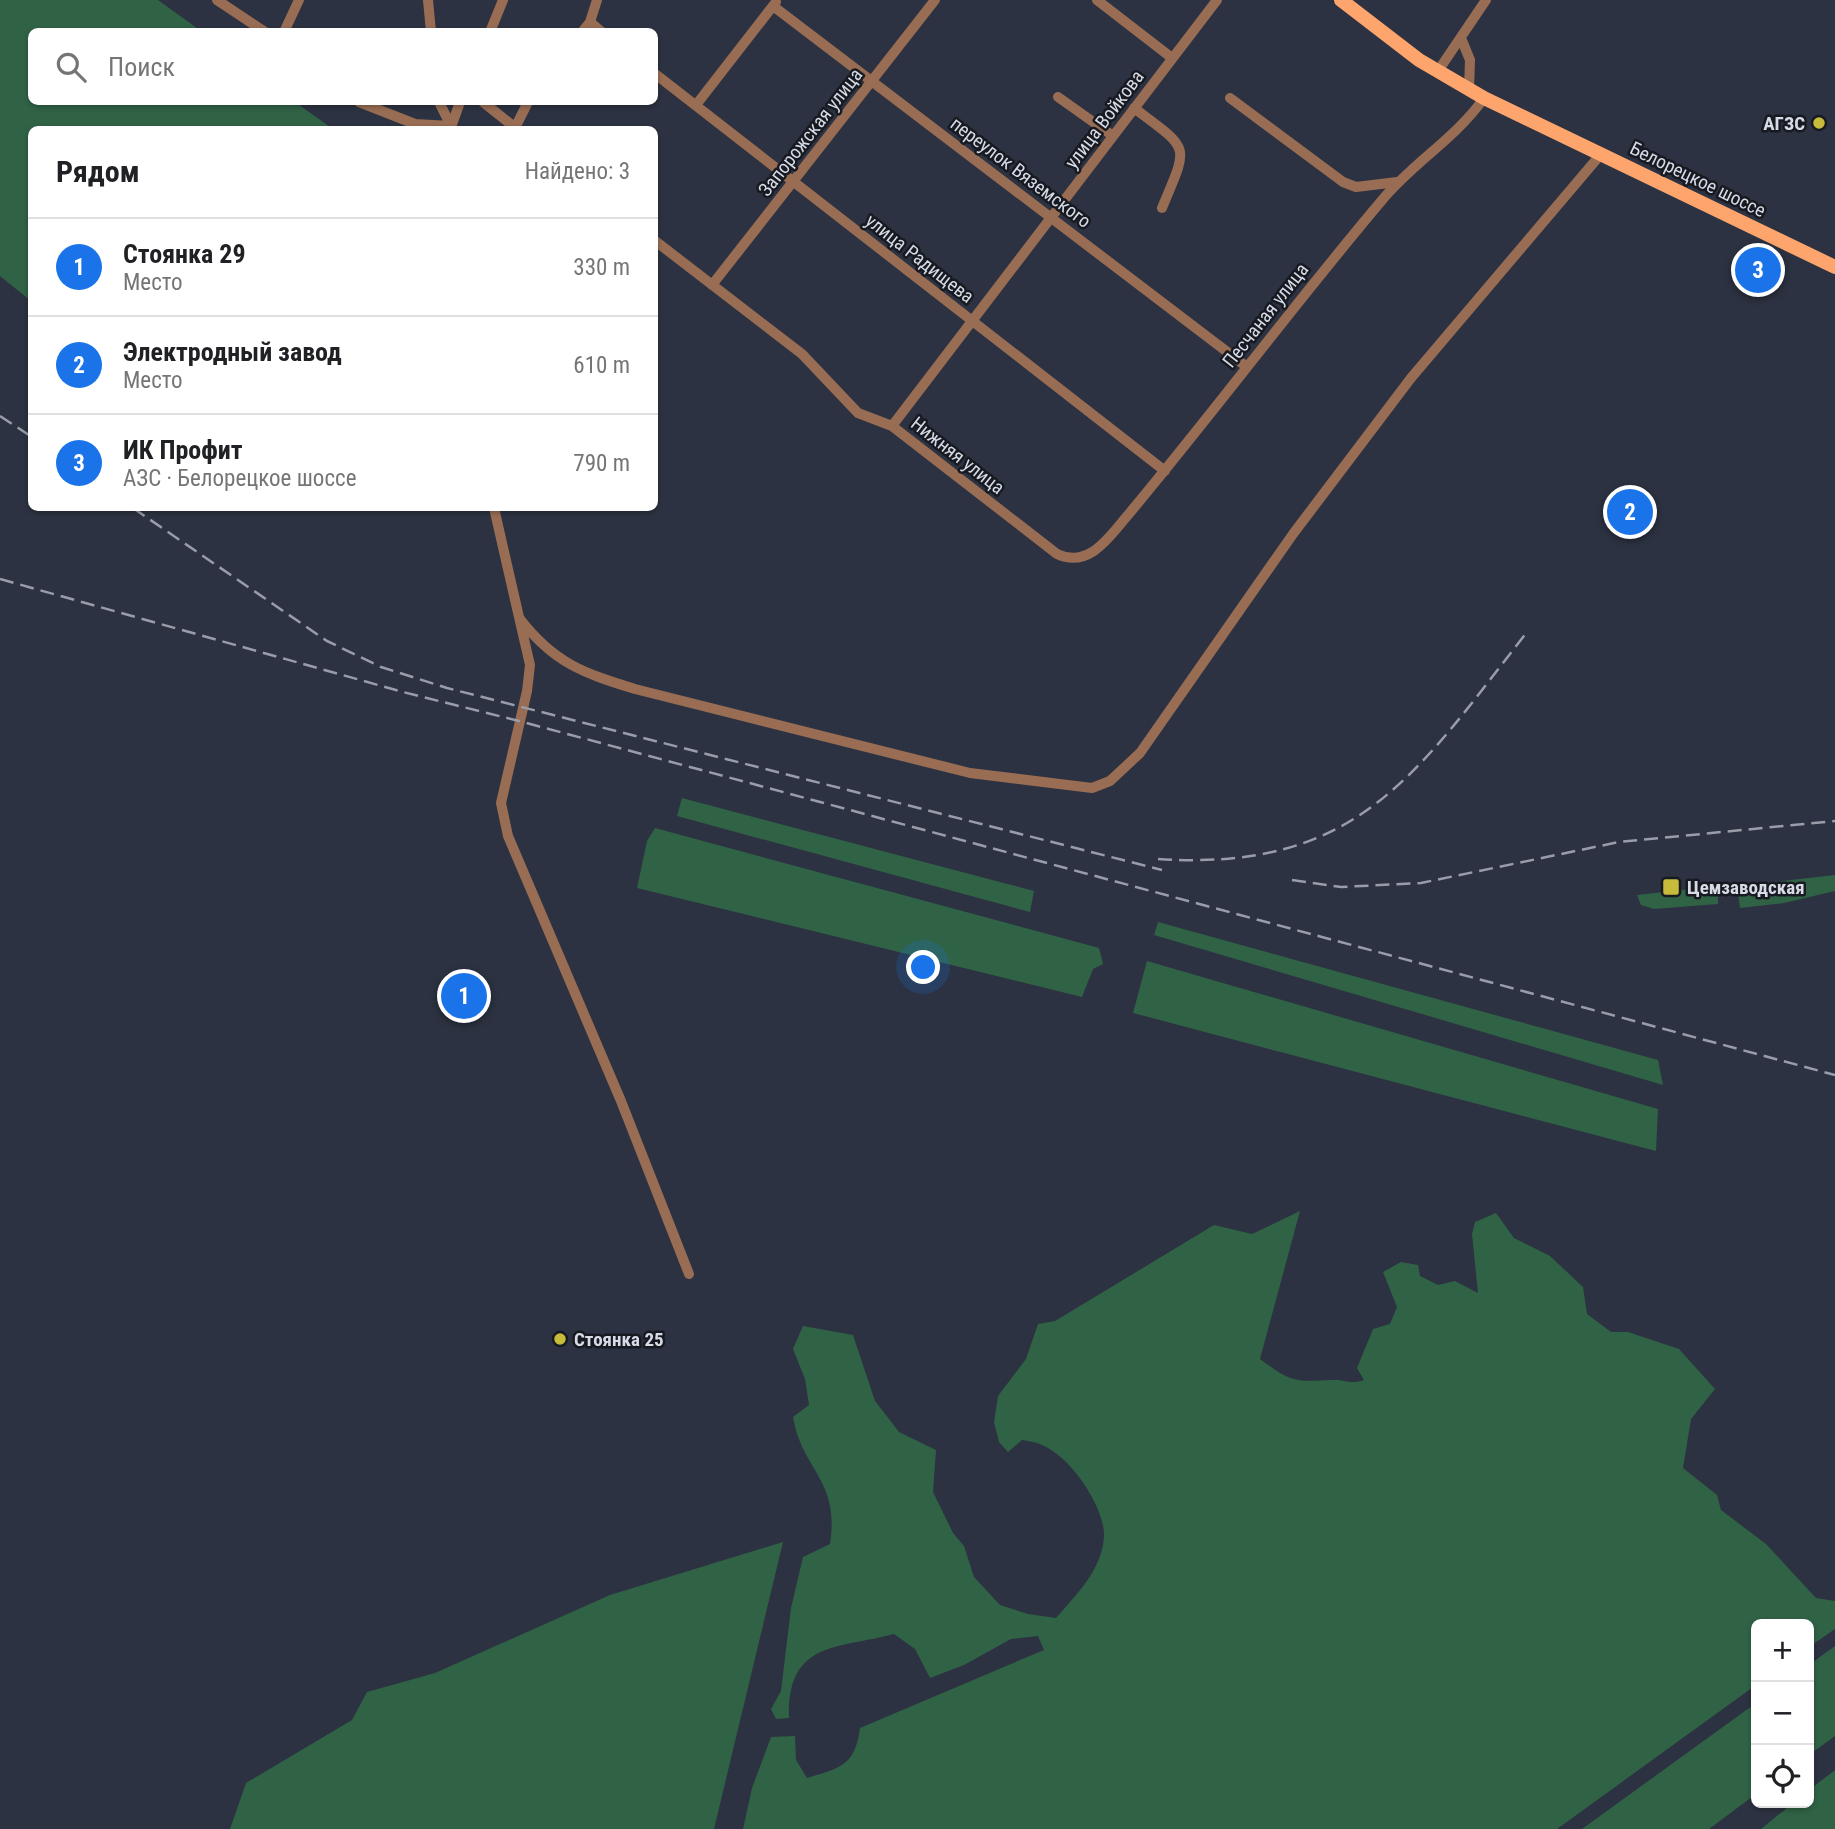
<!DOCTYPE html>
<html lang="ru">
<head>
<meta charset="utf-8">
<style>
	body { margin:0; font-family:"Roboto Condensed",sans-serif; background:#f6f6f6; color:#202124 }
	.controls { position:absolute; right:21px; bottom:21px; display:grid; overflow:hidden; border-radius:10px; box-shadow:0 2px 5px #0004 }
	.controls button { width:63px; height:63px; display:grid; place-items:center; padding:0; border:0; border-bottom:2px solid #e0e0e0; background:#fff; color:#202124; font:35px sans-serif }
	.you { position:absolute; left:924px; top:968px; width:24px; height:24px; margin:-18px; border:5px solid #fff; border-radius:50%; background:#1a73e8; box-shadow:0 0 0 10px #1a73e833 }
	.badge { display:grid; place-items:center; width:46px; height:46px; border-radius:50%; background:#1a73e8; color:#fff; font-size:23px; font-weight:700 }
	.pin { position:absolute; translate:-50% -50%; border:4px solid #fff; box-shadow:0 2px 7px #0006 }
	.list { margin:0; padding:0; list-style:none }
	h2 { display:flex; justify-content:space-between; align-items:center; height:91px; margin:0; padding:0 28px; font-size:30px }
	h2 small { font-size:23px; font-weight:400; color:#757577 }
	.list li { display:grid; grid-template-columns:46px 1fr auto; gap:21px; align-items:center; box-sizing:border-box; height:98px; padding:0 28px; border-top:2px solid #e0e0e0 }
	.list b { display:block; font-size:26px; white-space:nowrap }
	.list p { margin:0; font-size:23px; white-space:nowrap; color:#757577 }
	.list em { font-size:23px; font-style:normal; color:#757577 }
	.icon { flex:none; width:38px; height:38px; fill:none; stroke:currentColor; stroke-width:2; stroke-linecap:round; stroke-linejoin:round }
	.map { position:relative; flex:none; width:1835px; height:1829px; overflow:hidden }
	.search { position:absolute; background:#fff; box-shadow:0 2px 5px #0004; left:28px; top:28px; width:630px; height:77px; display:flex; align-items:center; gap:18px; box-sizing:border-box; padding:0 24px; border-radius:10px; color:#757577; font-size:26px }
	.panel { position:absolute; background:#fff; box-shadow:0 2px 5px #0004; left:28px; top:126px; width:630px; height:385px; border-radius:10px }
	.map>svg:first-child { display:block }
</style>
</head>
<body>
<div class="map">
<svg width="1835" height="1829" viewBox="0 0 1835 1829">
	<rect width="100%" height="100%" fill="#2c3241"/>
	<path fill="#306246" d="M0,0h158l43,31 -169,1v70h263l38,27 -301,1 -1,171 -31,-25z
		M682,798l352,93 -4,21 -353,-96z
		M655,828l444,120 4,16 -10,5 -11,28 -445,-109 10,-47z
		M1835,875v16l-51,12 -44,5 -3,-22z
		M1718,886v18l-64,5 -13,-4 -4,-10z
		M1158,922l500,138 5,25 -509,-150z
		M1147,961l511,148 -2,42 -523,-138z
		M1300,1211l-40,148c31,23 34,23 72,21 13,-1 18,5 32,0l-7,-12 16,-39 17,-5 7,-17 -14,-35 18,-10 17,3 2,11 18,9 17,-4 23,12 -6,-59 3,-12 21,-9 18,25 36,18 33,31 4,27 24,18h17l51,17 36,40 -24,30 -8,49 34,27 4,15 45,34 50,54 19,3v28l-26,18v-23h-53v61l-199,144h-814l9,-41 19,-51 24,-1 1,24 11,18c33,-10 48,-12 53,-50l184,-78 -6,-14 -27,3 -47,26 -34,13 -15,-29 -21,-15c-55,15 -107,6 -105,84l-13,1 -5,-10 10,-18 10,-83 12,-51 27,-13c10,-65 -28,-73 -37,-127l16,-12 -4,-26 -12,-30 10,-23 50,9 22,66 24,31 37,18 -3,42 20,41 11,13 10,31 26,28 28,9 28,4c20,-23 47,-49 48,-83 0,-29 -34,-79 -62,-90 -6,-3 -14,-4 -20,-5l-14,12 -9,-10 -5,-20 4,-26 28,-37 12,-35 17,-3 159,-96 38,9z
		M783,1542l-69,287h-484l16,-46 106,-63 15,-28 68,-19 175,-78z
		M1835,1646v90l-26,19v-90z
		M1756,1703v91l-47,35h-127z
		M1835,1770v59h-74l32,-26h16v-13z"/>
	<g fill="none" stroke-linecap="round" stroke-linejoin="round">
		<path stroke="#986d53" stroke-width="10" d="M217,0l48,32
			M428,0l3,32
			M1097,0l75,58
			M773,6l474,361
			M590,22l12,10
			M284,32l15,-32
			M490,32l13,-32
			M582,32l8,-10 7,-22
			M1461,38l9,22 -1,30
			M1438,71l48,-71
			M654,73l511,398
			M1058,97l55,39
			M1230,98l113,84 13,5 41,-5
			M359,102l56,22 36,2
			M439,102l12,24
			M483,102l35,28
			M696,105l80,-103
			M1134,108c57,43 55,35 28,100
			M450,130l10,-28
			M514,130l14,-28
			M654,240l148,114 56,59 34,13 165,128c32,15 52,-17 71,-39 87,-104 167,-212 255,-316 31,-37 73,-61 101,-101
			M712,285l223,-285
			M892,426l325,-426
			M494,508l36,157 -3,26 -26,112 7,33 113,265 68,173
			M520,619c34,44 63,54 115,70l335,84 122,15 18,-7 30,-28 153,-219 118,-156 190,-224"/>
		<path stroke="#fda56c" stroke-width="14" d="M1341,0l78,60 65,38 351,169"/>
		<path stroke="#989da9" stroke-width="2.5" stroke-dasharray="14 7" stroke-linecap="butt" d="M0,416l32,21
			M133,508l194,133 54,26 66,21 715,182
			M0,579l403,113 116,29 1316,354
			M1158,859c200,13 258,-85 369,-227
			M1292,880l49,7 80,-4 198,-41 216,-21"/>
	</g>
	<g fill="#c7bb3c" stroke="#171a21" stroke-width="2.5">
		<circle cx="1819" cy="123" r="7"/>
		<rect x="1662" y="878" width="18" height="18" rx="3.5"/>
		<circle cx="560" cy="1339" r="7"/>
	</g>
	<g text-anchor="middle" stroke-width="5" stroke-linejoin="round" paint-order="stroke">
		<g font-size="19" fill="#d7dbe5" stroke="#171a21">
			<text transform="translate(1104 119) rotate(-53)" y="7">улица Войкова</text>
			<text transform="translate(810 132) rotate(-52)" y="7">Запорожская улица</text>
			<text transform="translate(1021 172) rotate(37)" y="7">переулок Вяземского</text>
			<text transform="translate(1698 179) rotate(26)" y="7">Белорецкое шоссе</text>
			<text transform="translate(920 258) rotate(38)" y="7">улица Радищева</text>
			<text transform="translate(1265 315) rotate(-52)" y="7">Песчаная улица</text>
			<text transform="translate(958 455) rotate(38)" y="7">Нижняя улица</text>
		</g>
		<g font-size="19" font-weight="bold" fill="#d7dbe5" stroke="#171a21" text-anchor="start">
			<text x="1805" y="130" text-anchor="end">АГЗС</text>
			<text x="1687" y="894">Цемзаводская</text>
			<text x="574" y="1346">Стоянка 25</text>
		</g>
	</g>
</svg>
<div class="controls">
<button>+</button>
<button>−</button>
<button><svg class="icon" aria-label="locate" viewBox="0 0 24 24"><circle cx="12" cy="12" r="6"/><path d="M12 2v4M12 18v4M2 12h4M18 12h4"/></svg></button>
</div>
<div class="you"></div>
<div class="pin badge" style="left:464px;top:996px">1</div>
<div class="pin badge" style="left:1630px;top:512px">2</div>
<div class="pin badge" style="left:1758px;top:270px">3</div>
<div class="search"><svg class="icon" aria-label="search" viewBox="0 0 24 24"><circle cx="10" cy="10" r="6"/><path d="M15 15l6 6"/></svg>Поиск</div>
<section class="panel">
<h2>Рядом<small>Найдено: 3</small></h2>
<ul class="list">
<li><span class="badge">1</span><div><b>Стоянка 29</b><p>Место</p></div><em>330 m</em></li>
<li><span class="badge">2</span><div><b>Электродный завод</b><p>Место</p></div><em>610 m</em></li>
<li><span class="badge">3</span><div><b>ИК Профит</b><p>АЗС · Белорецкое шоссе</p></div><em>790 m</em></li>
</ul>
</section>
</div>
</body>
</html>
